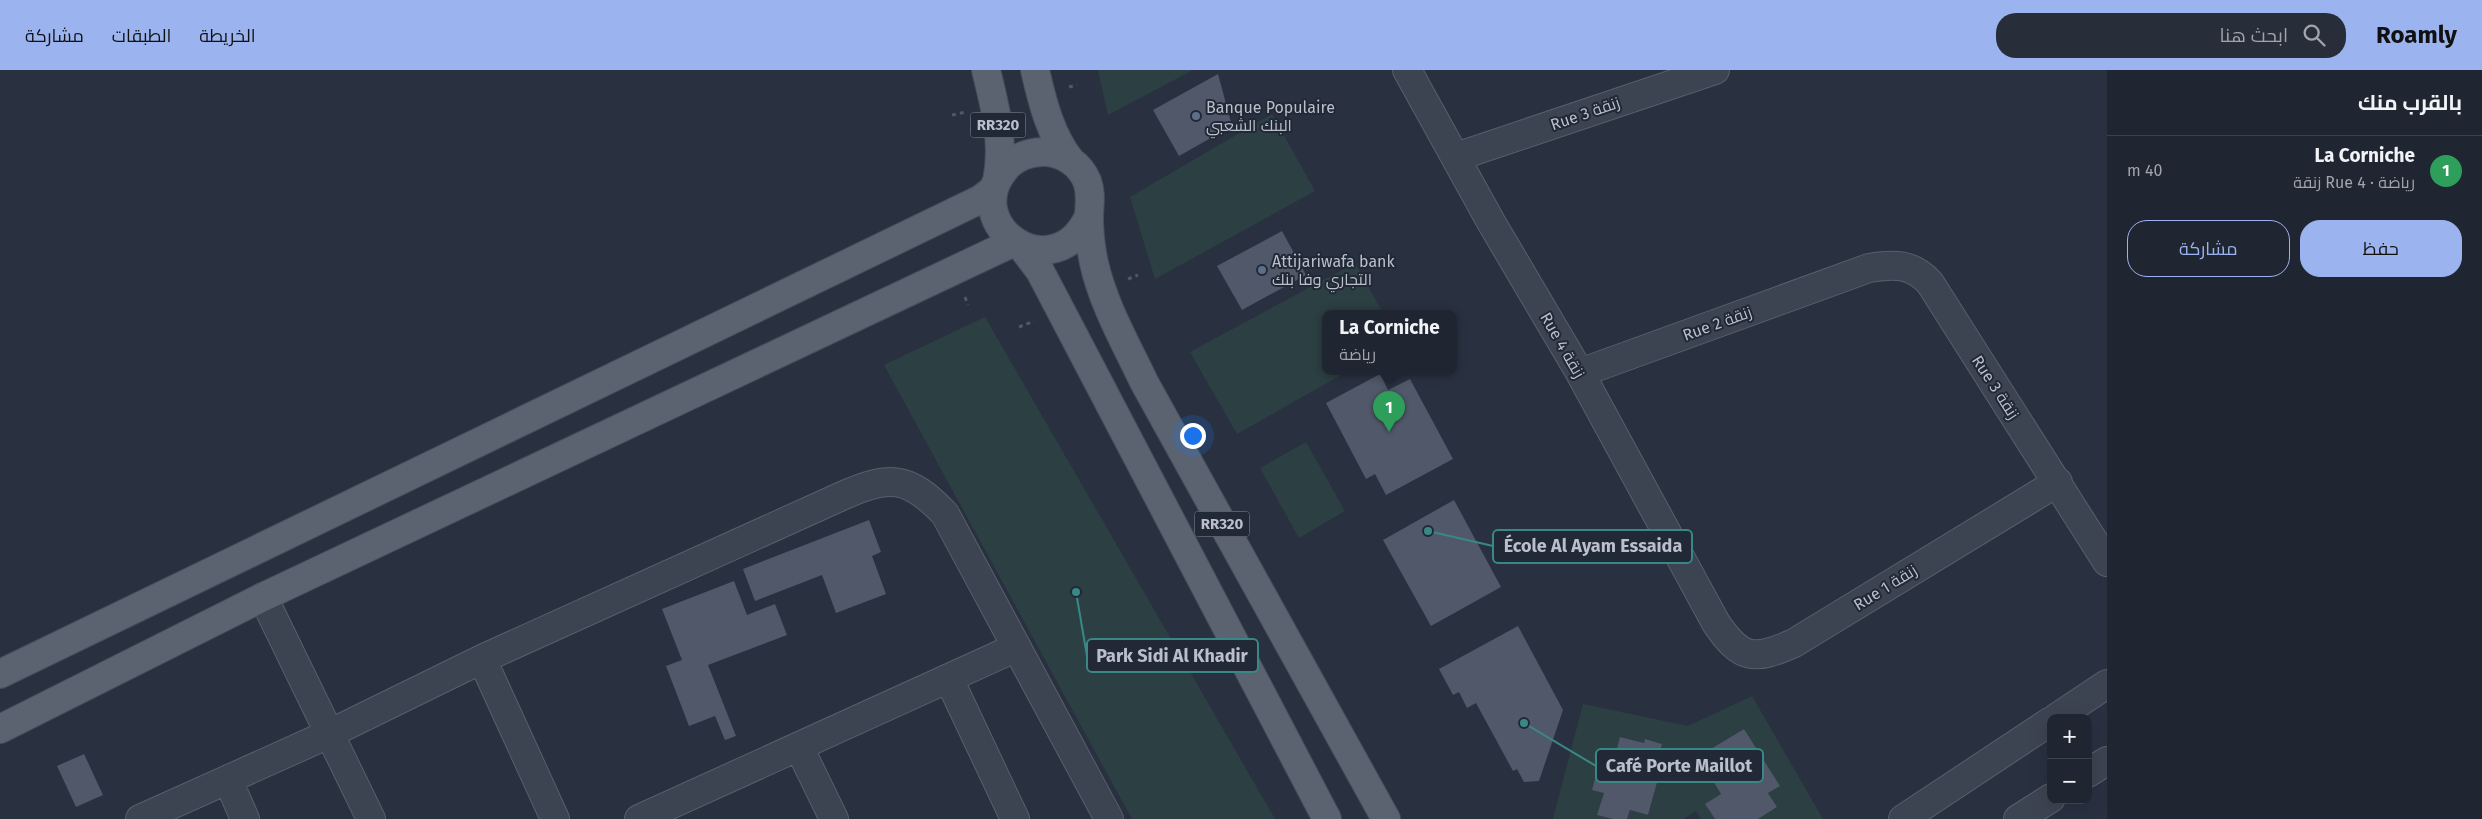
<!DOCTYPE html>
<html lang="ar">
<head>
<meta charset="utf-8">
<style>
	body { margin:0; font-family:"Fira Sans",Cairo,sans-serif; background:#272d39; color:#f1f3f6; direction:rtl }
	.controls { position:absolute; right:15px; bottom:15px; display:grid; overflow:hidden; border-radius:10px; box-shadow:0 5px 20px #0002 }
	.controls button { width:45px; height:45px; display:grid; place-items:center; padding:0; border:0; border-bottom:1px solid #3c424d; background:#1f2531; color:#f1f3f6; font:25px sans-serif }
	.you { position:absolute; left:1192px; top:365px; width:18px; height:18px; margin:-12px; border:4px solid #fff; border-radius:50%; background:#1a73e8; box-shadow:0 0 0 8px #1a73e833 }
	.badge { display:grid; place-items:center; width:32px; height:32px; border-radius:50%; background:#9bb4ef; color:#fff; font-size:16px; font-weight:700 }
	.pin { position:absolute; translate:-50% -41px; filter:drop-shadow(0 1px 2px #0008) }
	.pin::after { content:''; position:absolute; top:26px; width:18px; height:15px; background:inherit; clip-path:polygon(0 0,100% 0,50% 100%) }
	.popup { position:absolute; left:1322px; top:240px; width:135px; height:65px; box-sizing:border-box; display:grid; place-content:center; border-radius:10px; background:#1f2531; filter:drop-shadow(0 1px 4px #0005); font-size:16px; white-space:nowrap; color:#a1a5ab }
	.popup b { font-size:19px; color:#f1f3f6 }
	.popup::after { content:''; position:absolute; left:50%; top:100%; margin-left:-10px; border:10px solid transparent; border-top-color:#1f2531 }
	.list { margin:0; padding:0; list-style:none }
	h2 { display:flex; justify-content:space-between; align-items:center; height:65px; margin:0; padding:0 20px; font-size:21px }
	h2 small { font-size:16px; font-weight:400; color:#a1a5ab }
	.list li { display:grid; grid-template-columns:32px 1fr auto; gap:15px; align-items:center; box-sizing:border-box; height:70px; padding:0 20px; border-top:1px solid #3c424d }
	.list b { display:block; font-size:19px; white-space:nowrap }
	.list p { margin:0; font-size:16px; white-space:nowrap; color:#a1a5ab }
	.list em { font-size:16px; font-style:normal; color:#a1a5ab }
	.actions { display:flex; gap:10px; padding:15px 20px }
	.actions a { flex:1; padding:11px 0; border:1px solid #9bb4ef; border-radius:20px; text-align:center; font-size:18px; color:#9bb4ef }
	.actions .main { background:#9bb4ef; color:#111 }
	.icon { flex:none; width:28px; height:28px; fill:none; stroke:currentColor; stroke-width:2; stroke-linecap:round; stroke-linejoin:round }
	.map { position:relative; flex:none; width:2107px; height:749px; overflow:hidden; direction:ltr }
	header { display:flex; align-items:center; gap:30px; box-sizing:border-box; height:70px; padding:0 25px; background:#9bb4ef; color:#111 }
	header strong { font-size:24px }
	nav { display:flex; gap:28px; margin-inline-start:auto; font-size:18px }
	.search { width:350px; height:45px; background:#272d39; display:flex; align-items:center; gap:12px; box-sizing:border-box; padding:0 18px; border-radius:20px; color:#a1a5ab; font-size:19px }
	main { display:flex }
	aside { flex:1; background:#1f2531 }
	.map>svg:first-child { display:block }
</style>
</head>
<body>
<header>
<strong>Roamly</strong>
<div class="search"><svg class="icon" aria-label="search" viewBox="0 0 24 24"><circle cx="10" cy="10" r="6"/><path d="M15 15l6 6"/></svg>ابحث هنا</div>
<nav><a>الخريطة</a><a>الطبقات</a><a>مشاركة</a></nav>
</header>
<main>
<aside>
<h2>بالقرب منك<small></small></h2>
<ul class="list">
<li><span class="badge" style="background:#2e9e5b">1</span><div><b>La Corniche</b><p>رياضة · Rue 4 زنقة</p></div><em>40 m</em></li>
</ul>
<div class="actions"><a class="main">حفظ</a><a>مشاركة</a></div>
</aside>
<div class="map">
<svg width="2107" height="749" viewBox="0 0 2107 749">
	<rect width="100%" height="100%" fill="#293141"/>
	<path fill="#2c3f43" d="M1098,0h95l-85,45z
		M1272,44l43,77 -160,88 -25,-82z
		M1355,193l28,50h-58v58h23l-111,63 -47,-82z
		M985,247l290,502h-143l-248,-454z
		M1306,372l39,69 -46,27 -39,-70z
		M1752,626l71,123h-65l19,-12 -9,-14 11,-7 -35,-57 -35,21 5,19 -6,4 13,21 -16,10 10,15h-14l-5,-8 -13,8h-56l3,-9 18,5 17,-61 -5,-2 2,-8 -17,-5 -1,4 -23,-6 -6,19 -12,-4 1,41 -6,22 15,4h-60l30,-115 105,22z"/>
	<path fill="#505869" d="M1218,4l14,52 -53,30 -26,-46z
		M1282,161l24,44 -64,35 -25,-44z
		M1380,304l8,16 22,-11 43,80 -67,36 -11,-21 -9,5 -40,-76z
		M1454,430l47,87 -70,39 -48,-86z
		M869,450l12,32 -9,4 14,38 -50,19 -14,-38 -67,26 -12,-32z
		M734,511l13,34 28,-11 12,31 -79,30 28,71 -11,4 -10,-24 -26,10 -23,-60 16,-6 -20,-51z
		M1518,556l45,84 -24,71 -15,1 -7,-13 -4,2 -37,-68 -9,5 -8,-16 -6,3 -14,-26z
		M1744,659l36,57 -12,7 9,14 -19,12h-43l-10,-15 16,-10 -13,-21 6,-4 -5,-7v-12z
		M1620,667l24,6 1,-4 17,5 -2,8 5,2 -17,61 -18,-5 -3,9h-14l-16,-4 7,-22 -12,-3 10,-38 13,4z
		M84,684l19,41 -27,12 -19,-41z"/>
	<g fill="none" stroke-linecap="round" stroke-linejoin="round">
		<defs>
			<path id="minor" d="M1407,0l84,152 89,151 136,250c25,37 38,38 78,20l264,-161
				M1456,87l259,-87
				M1580,303l289,-105c25,-4 43,-5 61,15l177,279
				M263,527l108,222
				M482,589l73,160
				M949,609l66,140
				M2056,648l51,-34
				M799,677l35,72
				M2088,703l19,-12
				M228,710l17,39
				M140,749l191,-86 151,-74 360,-163c47,-21 66,-21 103,18l164,305
				M639,749l376,-171
				M1903,749l148,-98
				M2018,749l33,-21"/>
			<path id="major" d="M986,0c9,37 19,73 11,111
				M1035,0c7,31 16,67 36,91
				M1089,146c-35,76 -131,9 -84,-47 10,-12 26,-18 41,-17 17,1 34,12 41,29 5,14 2,23 2,37 0,15 2,31 5,45 9,41 32,81 50,119l242,437
				M1021,176l19,25 287,548
				M0,604l981,-475 13,-10
				M0,659l263,-132 751,-355"/>
		</defs>
		<use href="#minor" stroke="#585f6b" stroke-width="30"/>
		<use href="#major" stroke="#474d5a" stroke-width="30"/>
		<path stroke="#4c5c60" stroke-width="3" stroke-dasharray="4 4" stroke-linecap="butt" d="M1069,17l8,-2
			M952,45l14,-3
			M1128,209l10,-4
			M965,227l3,8
			M1019,257l15,-6"/>
		<use href="#minor" stroke="#3d4451" stroke-width="28"/>
		<use href="#major" stroke="#5c6370" stroke-width="28"/>
	</g>
	<g fill="#5c6f8a" stroke="#222936" stroke-width="2">
		<circle cx="1196" cy="46" r="5"/>
		<circle cx="1262" cy="200" r="5"/>
	</g>
	<g text-anchor="middle" stroke-width="4" stroke-linejoin="round" paint-order="stroke">
		<g fill="#222936" stroke="#8c929e" stroke-width="1">
			<rect x="970.5" y="42.5" width="55" height="25" rx="4"/>
			<rect x="1194.5" y="441.5" width="55" height="25" rx="4"/>
		</g>
		<g font-size="15" font-weight="bold" fill="#babfcb">
			<text x="998" y="60">RR320</text>
			<text x="1222" y="459">RR320</text>
		</g>
		<g font-size="16" fill="#babfcb" stroke="#222936" text-anchor="start">
			<text x="1206" y="43">Banque Populaire<tspan x="1206" dy="18">البنك الشعبي</tspan></text>
			<text x="1272" y="197">Attijariwafa bank<tspan x="1272" dy="18">التجاري وفا بنك</tspan></text>
		</g>
		<g font-size="16" fill="#babfcb" stroke="#222936">
			<text transform="translate(1585 43) rotate(-19)" y="6">Rue 3 زنقة</text>
			<text transform="translate(1717 253) rotate(-20)" y="6">Rue 2 زنقة</text>
			<text transform="translate(1563 275) rotate(60)" y="6">Rue 4 زنقة</text>
			<text transform="translate(1996 317) rotate(57)" y="6">Rue 3 زنقة</text>
			<text transform="translate(1885 517) rotate(-32)" y="6">Rue 1 زنقة</text>
		</g>
	</g>
	<path fill="none" stroke="#3a8885" stroke-width="2" d="M1428 461L1493 476M1076 522L1087 586M1524 653L1596 696"/>
	<g fill="#3a8885" stroke="#222936" stroke-width="2">
		<circle cx="1428" cy="461" r="5"/>
		<circle cx="1076" cy="522" r="5"/>
		<circle cx="1524" cy="653" r="5"/>
	</g>
	<g fill="#222936" stroke="#3a8885" stroke-width="2">
		<rect x="1493" y="460" width="199" height="33" rx="5"/>
		<rect x="1087" y="569" width="171" height="33" rx="5"/>
		<rect x="1596" y="679" width="167" height="33" rx="5"/>
	</g>
	<g font-size="18" text-anchor="middle" font-weight="bold" fill="#babfcb">
		<text x="1593" y="482">École Al Ayam Essaida</text>
		<text x="1172" y="592">Park Sidi Al Khadir</text>
		<text x="1679" y="702">Café Porte Maillot</text>
	</g>
</svg>
<div class="controls">
<button>+</button>
<button>−</button>
</div>
<div class="you"></div>
<div class="pin badge" style="left:1389px;top:362px;background:#2e9e5b">1</div>
<div class="popup"><b>La Corniche</b>رياضة</div>
</div>
</main>
</body>
</html>
